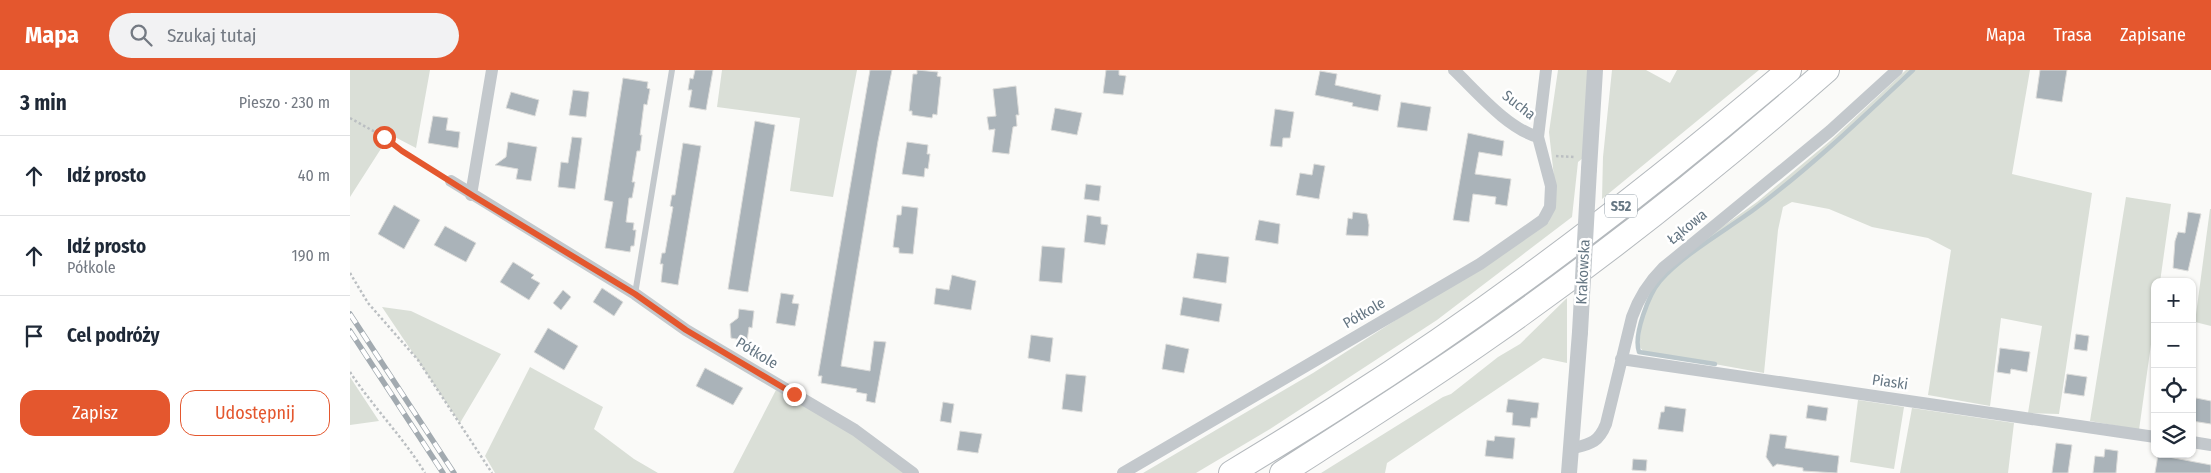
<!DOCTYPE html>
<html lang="pl">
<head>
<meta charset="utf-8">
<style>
	body { margin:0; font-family:"Fira Sans Condensed",sans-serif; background:#f2f2f3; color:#1f2937 }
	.controls { position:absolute; right:15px; bottom:15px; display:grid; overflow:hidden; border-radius:10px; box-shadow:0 1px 4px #0004 }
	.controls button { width:45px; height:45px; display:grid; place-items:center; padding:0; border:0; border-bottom:1px solid #e0e1e3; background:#fff; color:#1f2937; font:25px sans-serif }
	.stop { position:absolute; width:15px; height:15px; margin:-11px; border:4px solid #e4572e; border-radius:50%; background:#fff }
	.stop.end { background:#e4572e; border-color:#fff; box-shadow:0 1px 5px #0008 }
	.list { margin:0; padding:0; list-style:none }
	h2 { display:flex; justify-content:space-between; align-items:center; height:65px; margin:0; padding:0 20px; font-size:21px }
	h2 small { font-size:16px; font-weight:400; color:#747a83 }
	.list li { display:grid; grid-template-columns:32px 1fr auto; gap:15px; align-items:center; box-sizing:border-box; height:80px; padding:0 20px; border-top:1px solid #e0e1e3 }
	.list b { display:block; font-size:19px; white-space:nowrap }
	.list p { margin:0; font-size:16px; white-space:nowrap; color:#747a83 }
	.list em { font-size:16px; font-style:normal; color:#747a83 }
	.actions { display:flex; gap:10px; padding:15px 20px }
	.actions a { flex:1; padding:11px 0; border:1px solid #e4572e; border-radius:15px; text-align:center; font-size:18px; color:#e4572e }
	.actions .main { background:#e4572e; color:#fff }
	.icon { flex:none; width:28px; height:28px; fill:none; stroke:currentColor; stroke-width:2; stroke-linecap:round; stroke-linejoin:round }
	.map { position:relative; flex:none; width:1861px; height:403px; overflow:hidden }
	header { display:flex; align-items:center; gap:30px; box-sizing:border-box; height:70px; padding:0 25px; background:#e4572e; color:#fff }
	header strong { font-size:24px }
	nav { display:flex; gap:28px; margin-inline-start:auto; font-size:18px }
	.search { width:350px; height:45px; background:#f2f2f3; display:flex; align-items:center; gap:12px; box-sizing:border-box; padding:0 18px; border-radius:28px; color:#747a83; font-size:19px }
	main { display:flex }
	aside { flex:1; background:#fff }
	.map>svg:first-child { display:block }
</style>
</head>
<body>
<header>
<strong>Mapa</strong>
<div class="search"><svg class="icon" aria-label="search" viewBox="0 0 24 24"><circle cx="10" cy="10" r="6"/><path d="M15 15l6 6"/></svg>Szukaj tutaj</div>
<nav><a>Mapa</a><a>Trasa</a><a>Zapisane</a></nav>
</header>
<main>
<aside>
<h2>3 min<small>Pieszo · 230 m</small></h2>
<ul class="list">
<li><svg class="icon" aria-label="ahead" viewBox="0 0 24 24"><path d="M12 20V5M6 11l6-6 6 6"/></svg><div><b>Idź prosto</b></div><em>40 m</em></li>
<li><svg class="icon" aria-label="ahead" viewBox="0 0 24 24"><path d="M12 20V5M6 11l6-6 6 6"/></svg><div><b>Idź prosto</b><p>Półkole</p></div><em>190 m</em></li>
<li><svg class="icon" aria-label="arrive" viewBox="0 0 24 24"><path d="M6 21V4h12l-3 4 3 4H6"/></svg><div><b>Cel podróży</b></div></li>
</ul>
<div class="actions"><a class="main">Zapisz</a><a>Udostępnij</a></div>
</aside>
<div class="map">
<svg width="1861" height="403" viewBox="0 0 1861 403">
	<rect width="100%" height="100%" fill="#fafaf8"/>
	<path fill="#dadfd7" d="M0,0h80l-14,78 -25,-13 -7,9 -34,53z
		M372,0h135l-24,127 -43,-6 10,-73 -83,-11z
		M1208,0h31l-6,88 -5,4 -6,55 -135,103 -167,109 -74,44h-53l170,-100 236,-151 6,-36 -6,-54z
		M1262,0h34l24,13 7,-13h82l-157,129 1,-42z
		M1556,0h124l-18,104 80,19 -33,221 -31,-1 14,-87 -41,-8 -11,88 -62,-11 23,-145 -23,-12 -56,-11 -43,-18 -37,-7 -9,5 -5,23 -14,143 -121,-22 -4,-5 4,-36 15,-30 47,-41 52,-37 73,-61z
		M1776,127l45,7 -11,78h-5v34l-16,114 -49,-9z
		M1860,139h1v117l-16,-4z
		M1217,228v65l-24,-5 -156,105 -2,10h-64l122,-76 8,-3 47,-37 22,-13z
		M32,237l29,4 90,43 -41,69z
		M180,297l73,40 -9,22 40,30 24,14h-163l-10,-17z
		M0,307l29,44 -29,4z
		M426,320l69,39 62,44h-174z
		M1508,330l46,7 -10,62 -44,-7z
		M1562,338l102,15 -6,50h-108z"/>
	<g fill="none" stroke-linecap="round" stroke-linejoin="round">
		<path stroke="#bbc7cb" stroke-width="4.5" d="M1365,294l-76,-12c-6,-17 10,-58 21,-71 22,-26 68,-52 96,-73 56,-42 106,-90 157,-138"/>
	</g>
	<path fill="#aab3b9" stroke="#dcdcda" d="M345,0h18l-7,40 -17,-3 3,-17h-4l2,-12 3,1z
		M520,0h22l-14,71 -37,225 29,5 4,-30 12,1 -11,61 -9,-2 1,-7 -11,-2 1,-3 -36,-6 1,-7h-4z
		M567,0l21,2 -1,4 4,1 -4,38 -4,-1 -1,4 -20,-3v-4h-3l4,-37h4z
		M756,0h13v5l7,1 -3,19 -20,-2z
		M1690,0h27l-5,32 -26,-4z
		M970,1l17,3 -2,11 46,10 -3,16 -26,-5 1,-3 -38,-8z
		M273,8l25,4 -1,6 3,1 -3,16 -3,-1 -4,31h2l-2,16h-3l-5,31h3l-3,16h-3l-3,24 8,1 -1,7h3l-2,16h-3l-1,6 -25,-4 8,-46 -9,-2z
		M666,16l3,29h-3l1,11 -4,1 -4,27 -17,-2 3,-23 -6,1 -2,-13 9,-1 -3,-27z
		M223,20l16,2 -3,25 -17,-2z
		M161,22l28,8 -4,16 -29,-8z
		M1051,32l30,5 -4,24 -30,-4z
		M705,38l27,5 -5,22 -26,-5z
		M925,39l19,3 -4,26h-7l-1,9 -12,-1z
		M83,46l15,2 -2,12 14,2 -2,16 -30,-5z
		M405,51l20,4 -27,167 -20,-3z
		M1118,63l36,8 -2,15 -23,-4 -4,22 36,5 -4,27 -12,-2 1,-7 -23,-3 -4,28 -16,-2z
		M222,67l10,1 -7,51 -17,-2 3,-25 7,1z
		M158,72l29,5 -6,34 -15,-2 2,-10 -23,-4 11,-8z
		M557,72l21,3 -1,9h3l-1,8 -1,7 -3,-1 -1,9 -22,-3z
		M333,73l18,3 -23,139 -17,-3 2,-18h-3l2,-11h3l8,-46 -3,-1 2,-11h3z
		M964,94l11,2 -6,33 -23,-4 4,-22 12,2z
		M736,114l15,2 -2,15 -15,-2z
		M44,135l26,15 -16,29 -26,-15z
		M552,136l16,2 -5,46 -14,-1v-5l-6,-1 4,-32h4z
		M1003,142l14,2 2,11 -1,11 -22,-1 2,-17 4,1z
		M1838,142l13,2 -13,57 -15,-3 2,-27 3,-9 7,1z
		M737,145l14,2v7l7,1 -3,20 -21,-3z
		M909,150l21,4 -2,20 -23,-4z
		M95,156l31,17 -10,19 -32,-17z
		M692,176l23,2 -3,35 -23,-2z
		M847,183l32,4 -3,26 -33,-5z
		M163,192l21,13 -3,3 9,5 -11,17 -29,-18z
		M602,205l24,6 -5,29 -37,-6 2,-16 13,2z
		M252,218l21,14 -9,14 -21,-14z
		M213,220l8,7 -10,13 -8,-7z
		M431,223l13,2 -2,8 7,1 -4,22 -19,-3z
		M833,227l39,7 -3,18 -39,-7z
		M389,239l15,2 -2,17 -3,-1 -2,14 -16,-3 -1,-14 8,-6z
		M198,258l30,18 -14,24 -30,-18z
		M1726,264l13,2 -2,15 -13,-2z
		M681,265l22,3 -3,24 -22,-4z
		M816,274l23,5 -5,24 -22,-4z
		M1650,278l30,4 -3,20 -16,-3 -1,5 -13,-2z
		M355,298l38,20 -10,17 -37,-19z
		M716,304l20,2 -4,36 -20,-3z
		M1717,304l20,3 -3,19 -20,-3z
		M1846,328l15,3v23l-19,-3z
		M1158,329l31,4 -2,15h-6l-1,9 -18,-2 1,-12 -7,-1z
		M593,332l11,2 -3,19 -11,-2z
		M1458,335l20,3 -2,13 -20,-3z
		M1315,336l21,3 -3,23 -25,-3 3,-17h3z
		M610,361l22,3 -4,19 -21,-3z
		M1420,364l17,2 -2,12 54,8 -2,17 -34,-2v-3l-26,-4 -4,3 -7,-10z
		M1145,366l20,2 -2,21 -28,-3 2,-16 7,1z
		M1706,373l16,2 -4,28h-16z
		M1755,379l13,2 -2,22h-23l2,-17 9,1z
		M1808,385l53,10v8h-56z
		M1283,389l14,1 -1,11 -14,-1z"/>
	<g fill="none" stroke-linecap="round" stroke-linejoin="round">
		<defs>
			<path id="motorway" d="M881,403c38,-23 76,-46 113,-70 156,-99 304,-213 445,-333
				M932,403c70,-45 140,-89 208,-137 117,-82 230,-172 337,-266"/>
		</defs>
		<use href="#motorway" stroke="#b4b9bd" stroke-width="26"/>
		<path stroke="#bbbfc2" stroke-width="2.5" stroke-dasharray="2.5 2.5" stroke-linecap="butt" d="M0,48l34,19 18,14 38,23
			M1206,86l19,1
			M0,203l18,30 50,57 74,113
			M0,302c23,35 53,65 75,101"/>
		<path stroke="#c3c8cc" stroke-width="6" d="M285,224l37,-224"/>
		<path stroke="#c3c8cc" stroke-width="12" d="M1104,0c23,22 53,58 84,67
			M101,111l184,113 51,36 169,100 58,43
			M121,125l21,-125
			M1271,289l534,78
			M1842,372l19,3
			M1220,379c19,-5 28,-5 36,-25l26,-107c7,-20 16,-34 31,-49l167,-137 67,-61
			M773,403l357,-209 63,-44 7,-13 1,-21 -13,-49 8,-67"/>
		<path stroke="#c3c8cc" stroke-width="16" d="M1239,99l6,-99
			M1219,403l11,-141"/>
		<use href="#motorway" stroke="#fff" stroke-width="24"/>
		<defs>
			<path id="rail" d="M0,244l104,159
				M0,261l93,142"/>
		</defs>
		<use href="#rail" stroke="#a2aab0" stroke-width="5.5"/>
		<use href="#rail" stroke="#fff" stroke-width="4" stroke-dasharray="11" stroke-linecap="butt"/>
		<path stroke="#c3c8cc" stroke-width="16" d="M1230,262l9,-163"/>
	</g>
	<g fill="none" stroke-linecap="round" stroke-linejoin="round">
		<path stroke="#e4572e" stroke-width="6" d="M34,67l18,14 73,46 160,97 51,36 108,64"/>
	</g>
	<g text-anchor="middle" stroke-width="5" stroke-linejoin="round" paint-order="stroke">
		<rect fill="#fff" stroke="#939fa8" stroke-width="1" x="1255" y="124.5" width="32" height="23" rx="4"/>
		<g font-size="14" font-weight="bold" fill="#657683">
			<text x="1271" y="141">S52</text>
		</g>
		<g font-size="15" fill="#657683" stroke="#fff">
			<text transform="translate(1169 35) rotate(38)" y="5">Sucha</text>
			<text transform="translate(1337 157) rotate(-39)" y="5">Łąkowa</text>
			<text transform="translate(1233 202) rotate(-87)" y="5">Krakowska</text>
			<text transform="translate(1014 243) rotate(-30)" y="5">Półkole</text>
			<text transform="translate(407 283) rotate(31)" y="5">Półkole</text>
			<text transform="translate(1540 312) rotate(8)" y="5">Piaski</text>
		</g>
	</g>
</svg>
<div class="controls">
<button>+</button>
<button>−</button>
<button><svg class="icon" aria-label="locate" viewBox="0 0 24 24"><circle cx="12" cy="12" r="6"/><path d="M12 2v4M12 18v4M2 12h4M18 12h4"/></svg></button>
<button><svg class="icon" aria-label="layers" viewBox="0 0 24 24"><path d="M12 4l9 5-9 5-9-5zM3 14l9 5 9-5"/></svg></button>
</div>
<div class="stop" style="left:34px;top:67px"></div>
<div class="stop end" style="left:444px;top:324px"></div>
</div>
</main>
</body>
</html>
